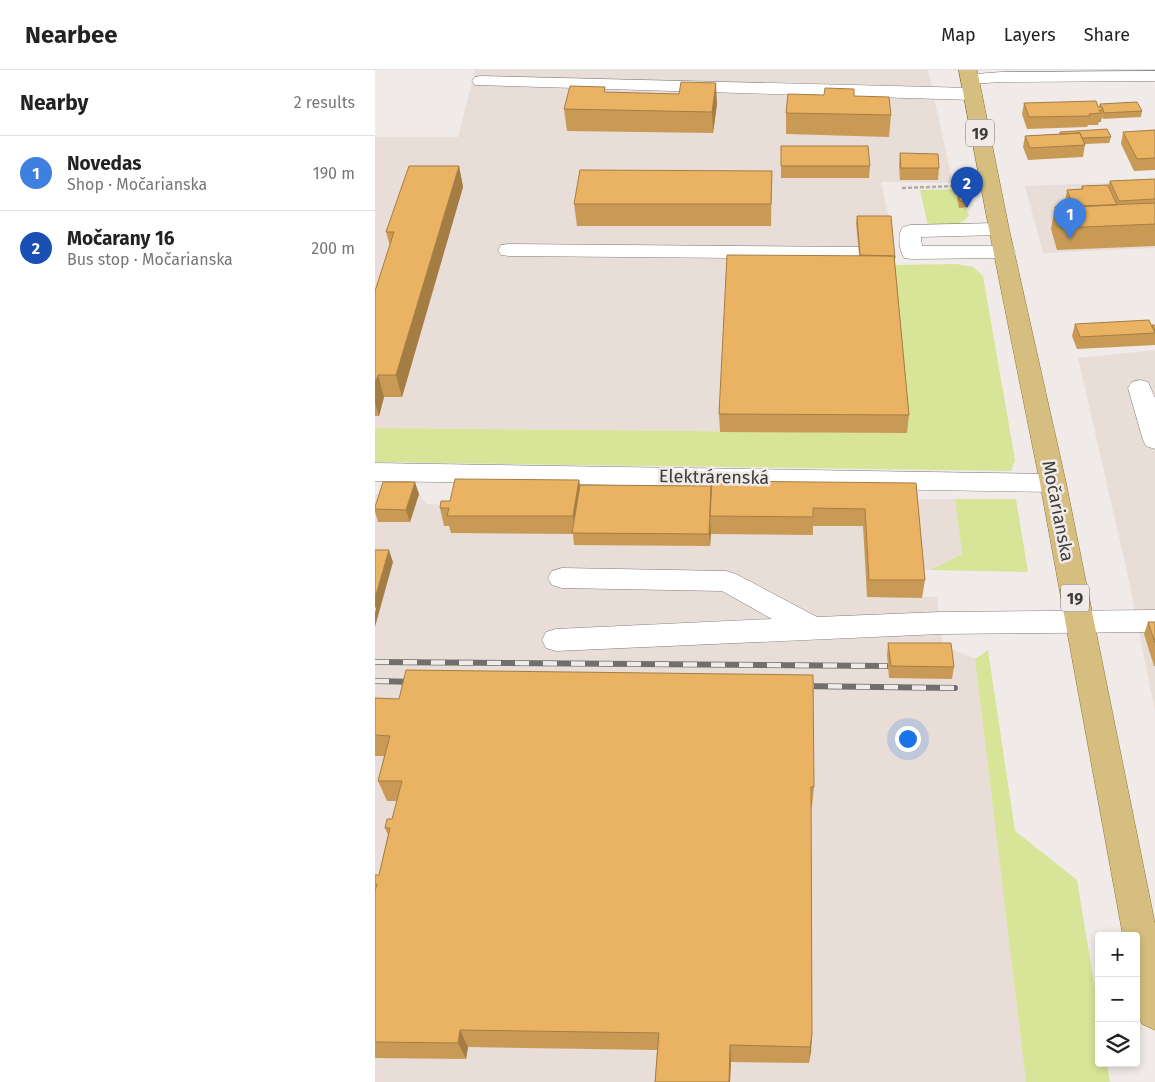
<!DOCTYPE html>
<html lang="en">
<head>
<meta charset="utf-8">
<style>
	body { margin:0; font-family:"Fira Sans",sans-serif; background:#f2f2f2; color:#222 }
	.controls { position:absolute; right:15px; bottom:15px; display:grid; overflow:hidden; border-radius:5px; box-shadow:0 2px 8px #0003 }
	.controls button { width:45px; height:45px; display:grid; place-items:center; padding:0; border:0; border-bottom:1px solid #e0e0e0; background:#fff; color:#222; font:25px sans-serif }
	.you { position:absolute; left:532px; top:668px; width:18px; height:18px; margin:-12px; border:4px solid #fff; border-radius:50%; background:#1a73e8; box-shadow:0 0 0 8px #1a73e833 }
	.badge { display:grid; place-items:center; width:32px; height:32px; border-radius:50%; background:#615724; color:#fff; font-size:16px; font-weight:700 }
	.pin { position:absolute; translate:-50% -41px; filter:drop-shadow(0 1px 2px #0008) }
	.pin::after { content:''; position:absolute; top:26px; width:18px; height:15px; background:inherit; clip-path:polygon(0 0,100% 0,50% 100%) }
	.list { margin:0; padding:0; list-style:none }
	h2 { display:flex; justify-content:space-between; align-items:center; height:65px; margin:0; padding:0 20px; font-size:21px }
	h2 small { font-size:16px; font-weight:400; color:#767676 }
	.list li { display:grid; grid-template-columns:32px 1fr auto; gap:15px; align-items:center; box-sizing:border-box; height:75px; padding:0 20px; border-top:1px solid #e0e0e0 }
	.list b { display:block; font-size:19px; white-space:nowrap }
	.list p { margin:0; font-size:16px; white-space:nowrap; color:#767676 }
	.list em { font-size:16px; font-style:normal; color:#767676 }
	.icon { flex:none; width:28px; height:28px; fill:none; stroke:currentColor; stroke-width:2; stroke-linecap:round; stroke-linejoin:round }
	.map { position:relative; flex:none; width:780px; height:1012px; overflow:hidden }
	header { display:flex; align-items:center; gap:30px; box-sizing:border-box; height:70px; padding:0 25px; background:#fff; border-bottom:1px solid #e0e0e0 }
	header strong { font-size:24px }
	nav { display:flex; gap:28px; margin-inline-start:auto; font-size:18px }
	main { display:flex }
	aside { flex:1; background:#fff }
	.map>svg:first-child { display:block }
</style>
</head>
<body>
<header>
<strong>Nearbee</strong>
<nav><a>Map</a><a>Layers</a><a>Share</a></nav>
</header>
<main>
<aside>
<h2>Nearby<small>2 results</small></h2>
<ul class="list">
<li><span class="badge" style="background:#3f7fe0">1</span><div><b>Novedas</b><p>Shop · Močarianska</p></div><em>190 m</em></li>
<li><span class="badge" style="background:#1a4fb4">2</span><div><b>Močarany 16</b><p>Bus stop · Močarianska</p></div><em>200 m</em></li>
</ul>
</aside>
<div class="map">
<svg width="780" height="1012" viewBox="0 0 780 1012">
	<rect width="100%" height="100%" fill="#f0ebe9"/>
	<path fill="#e9ddd7" d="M100,0h453l25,113 -72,-1 9,41 17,210 -532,-5v-291h83z
		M780,111v67l-112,5 -18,-67z
		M780,280v361l-28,-139 -49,-214z
		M0,424h44l7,10 20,1 509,-6 7,55 -32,16h-10l2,27h15l6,48 32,14 51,423h-651z"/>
	<path fill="#d8e497" d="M583,119l11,26c-9,14 -26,11 -41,11l-8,-36z
		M581,194l17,3 10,9 32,184 -4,11 -636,-9v-34l532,5 -12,-168z
		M580,429h61l12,73 -98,-2 32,-16z
		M613,580l27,181 62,49 22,134v49h8l3,19h-84l-51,-423z"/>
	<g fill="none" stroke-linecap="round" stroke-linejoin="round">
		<defs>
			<path id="minor" d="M780,1v10l-154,1 -31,2 -6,-1 -3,-4 3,-4 37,-3z
				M106,6l492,12 6,2 3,4 -3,4 -6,2 -498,-15 -3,-4 3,-4z
				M624,153l7,2 3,4 -3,4 -7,2 -78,2 1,9h82l8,1 3,5 -3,5 -8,1 -92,1 -8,-1c-5,-8 -7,-24 -1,-31l7,-2z
				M134,174l350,3 8,1 3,5 -3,5 -8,1 -350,-3 -8,-1 -3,-5 3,-5z
				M765,310l8,2 7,16v51l-9,-3 -3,-6 -15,-52 4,-6z
				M0,393l678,11 9,3 4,6 -4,6 -9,3 -678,-11z
				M187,498l164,3 10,3 81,43 123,-5 215,-2v22l-215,2 -384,17 -10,-3 -4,-8 4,-8 10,-3 216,-10 -50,-28 -160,-3 -10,-3 -4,-7 4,-7z"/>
			<path id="major" d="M584,0h18l32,159 57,254 89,441v106l-13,-6 -6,-17v-71h-13l-83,-453 -51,-254z"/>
		</defs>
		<use href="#minor" stroke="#7f7b79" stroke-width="1"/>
		<use href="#major" stroke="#8e7430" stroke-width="1"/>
		<path stroke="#afacaa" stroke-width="2.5" stroke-dasharray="4 2" stroke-linecap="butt" d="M527,118l56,-2"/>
		<use href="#minor" fill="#fff" fill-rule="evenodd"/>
		<use href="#major" fill="#d5be7f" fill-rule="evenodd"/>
		<defs>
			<path id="rail" d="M0,592l512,4
				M0,611l42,1
				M425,616l155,2"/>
		</defs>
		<use href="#rail" stroke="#716f6e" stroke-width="6"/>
		<use href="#rail" stroke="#f0ebe9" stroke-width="4.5" stroke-dasharray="14" stroke-linecap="butt"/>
	</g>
	<path fill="#c99a55" d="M231,22l111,12 -4,29 -146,-2 -3,-22z
		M479,26l37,19 -2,22 -103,-3v-21z
		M649,33l74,4h1l1,-3 42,7 -1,6 -38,2 -1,-2 -1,5h-2l-1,3h-10l-1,2 -60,2 -5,-15z
		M780,60v40l-21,1 -13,-27 2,-12z
		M685,62l51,5 -2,6 -24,1v1l-2,12 -55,3 -5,-13 2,-11 34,-2z
		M406,76l89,20 -1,12h-88z
		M525,83l39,15 -1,12h-38l-1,-15z
		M84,96l4,21 -61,210h-18l-5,19h-4v-125l15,-45 -4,-14z
		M397,101l-1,55h-194l-3,-22z
		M780,109v67l-98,4 -6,-21 4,-22h12l-2,-5 2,-12 14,-1 1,-3h26l2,-5z
		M583,122l9,9v6l-8,1 -2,-10z
		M482,146l38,42v5l14,152 -2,18 -187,-1 -1,-18 140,-159 -3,-32z
		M700,254l80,1v20l-78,4 -5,-13z
		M204,410l1,5 131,1 205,-3 9,97 -3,18 -55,-1 -4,-71h-50v9l-102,-1v-2l-1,14 -136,-1 -1,-11 -122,-1 -2,-7h-5l-4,-18 10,-7z
		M44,424l-9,28h-32l-3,-10v-5z
		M773,552h7v44h-1l-10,-32z
		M513,573l66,24 -2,12 -63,-1 -2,-23z
		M0,628l439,89 -2,20h-1l1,228 -3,28 -78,-1 -1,20h-75l2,-32 -189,-3 -2,12 -91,-1v-183h4l9,-40 -3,-7 7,-9 5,-18h-10l-9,-20 6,-25h-9z"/>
	<path fill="#a47d45" d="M341,13l1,21 -4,29 -1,-21z
		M84,96l4,21 -61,210 -6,-22z
		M3,305l6,22 -5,19 -4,-13v-19z
		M204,410l3,18 -6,36 -3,-18z
		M40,412l4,12 -9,28 -4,-12z
		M335,449l1,13 -1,14 -1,-12z
		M14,480l4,12 -18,65v-15l1,-3 -1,-3v-8z
		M85,960l8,17 -2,12 -8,-16z
		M437,965l-1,17 -2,11 1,-16z
		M355,975l1,17 -1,20h-1z"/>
	<path fill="#eab363" stroke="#a47d45" d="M306,12l35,1 -4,29 -148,-3 6,-23 35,1 -1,5 75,2z
		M450,18l29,1v7l35,1 2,18 -105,-2 2,-19 36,1z
		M721,31l2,6h4l1,3h-4l2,3 -12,1 1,2 -61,1 -5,-14z
		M762,32l5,9 -38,2 -2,-6h-1l-1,-3z
		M732,59l4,8 -29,1 -2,-5 -19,1 -1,-2z
		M780,60v28l-18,1 -14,-27z
		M705,63l5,12 -55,3 -5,-12z
		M406,76h87l2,20h-89z
		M525,83l38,1 1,14h-38z
		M34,96h50l-63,209h-18l-3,9v-93l19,-59h-8z
		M205,100l192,1 -1,33h-197z
		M780,109v20l-36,2 -9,-20z
		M733,115l9,20 -43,2 -7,-17 16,-1 -1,-3z
		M583,122h7l2,9h-7z
		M780,133v21l-94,4 -6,-21z
		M482,146h34l4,42 -1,-2 -34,-1z
		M352,185l167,1 15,159 -190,-1z
		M774,250l6,13 -75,4 -5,-13z
		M777,255h3v7z
		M80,409l124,1 -6,36h-126l2,-8h-9l1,-7h9z
		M337,411l204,2 9,97h-56l-4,-71 -52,-1v9l-103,-1z
		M8,412h32l-9,28 -31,-1v-2z
		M205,415l131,1 -2,48 -137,-1z
		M0,480h14l-14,48z
		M773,552h7v21z
		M513,573h63l3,24 -63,-1z
		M31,600l407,5 1,112h-3l1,248 -2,12 -80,-2 -1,37h-74l4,-49 -199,-3 -2,13 -83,-1v-151l2,-7h-2v-9h4l11,-47h-5l2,-9h5l10,-38h-24l12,-45 -15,-1v-37l24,1z"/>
	<g text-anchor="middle" stroke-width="5" stroke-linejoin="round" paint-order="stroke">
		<g fill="#f0ebe9" stroke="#73706f" stroke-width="1">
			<rect x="591" y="49.5" width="28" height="27" rx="4"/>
			<rect x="686" y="514.5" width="28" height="27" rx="4"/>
		</g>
		<g font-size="16" font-weight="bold" fill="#3d3c3b">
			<text x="605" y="69">19</text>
			<text x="700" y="534">19</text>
		</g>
		<g font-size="18" fill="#3d3c3b" stroke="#f0ebe9">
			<text transform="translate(339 407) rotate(1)" y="6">Elektrárenská</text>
			<text transform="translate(683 441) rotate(79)" y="6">Močarianska</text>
		</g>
	</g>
</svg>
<div class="controls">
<button>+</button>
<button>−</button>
<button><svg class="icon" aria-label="layers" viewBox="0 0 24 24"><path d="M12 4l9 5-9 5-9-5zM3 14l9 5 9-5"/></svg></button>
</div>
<div class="you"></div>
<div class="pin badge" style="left:695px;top:169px;background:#3f7fe0">1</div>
<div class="pin badge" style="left:592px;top:138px;background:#1a4fb4">2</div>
</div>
</main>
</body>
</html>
